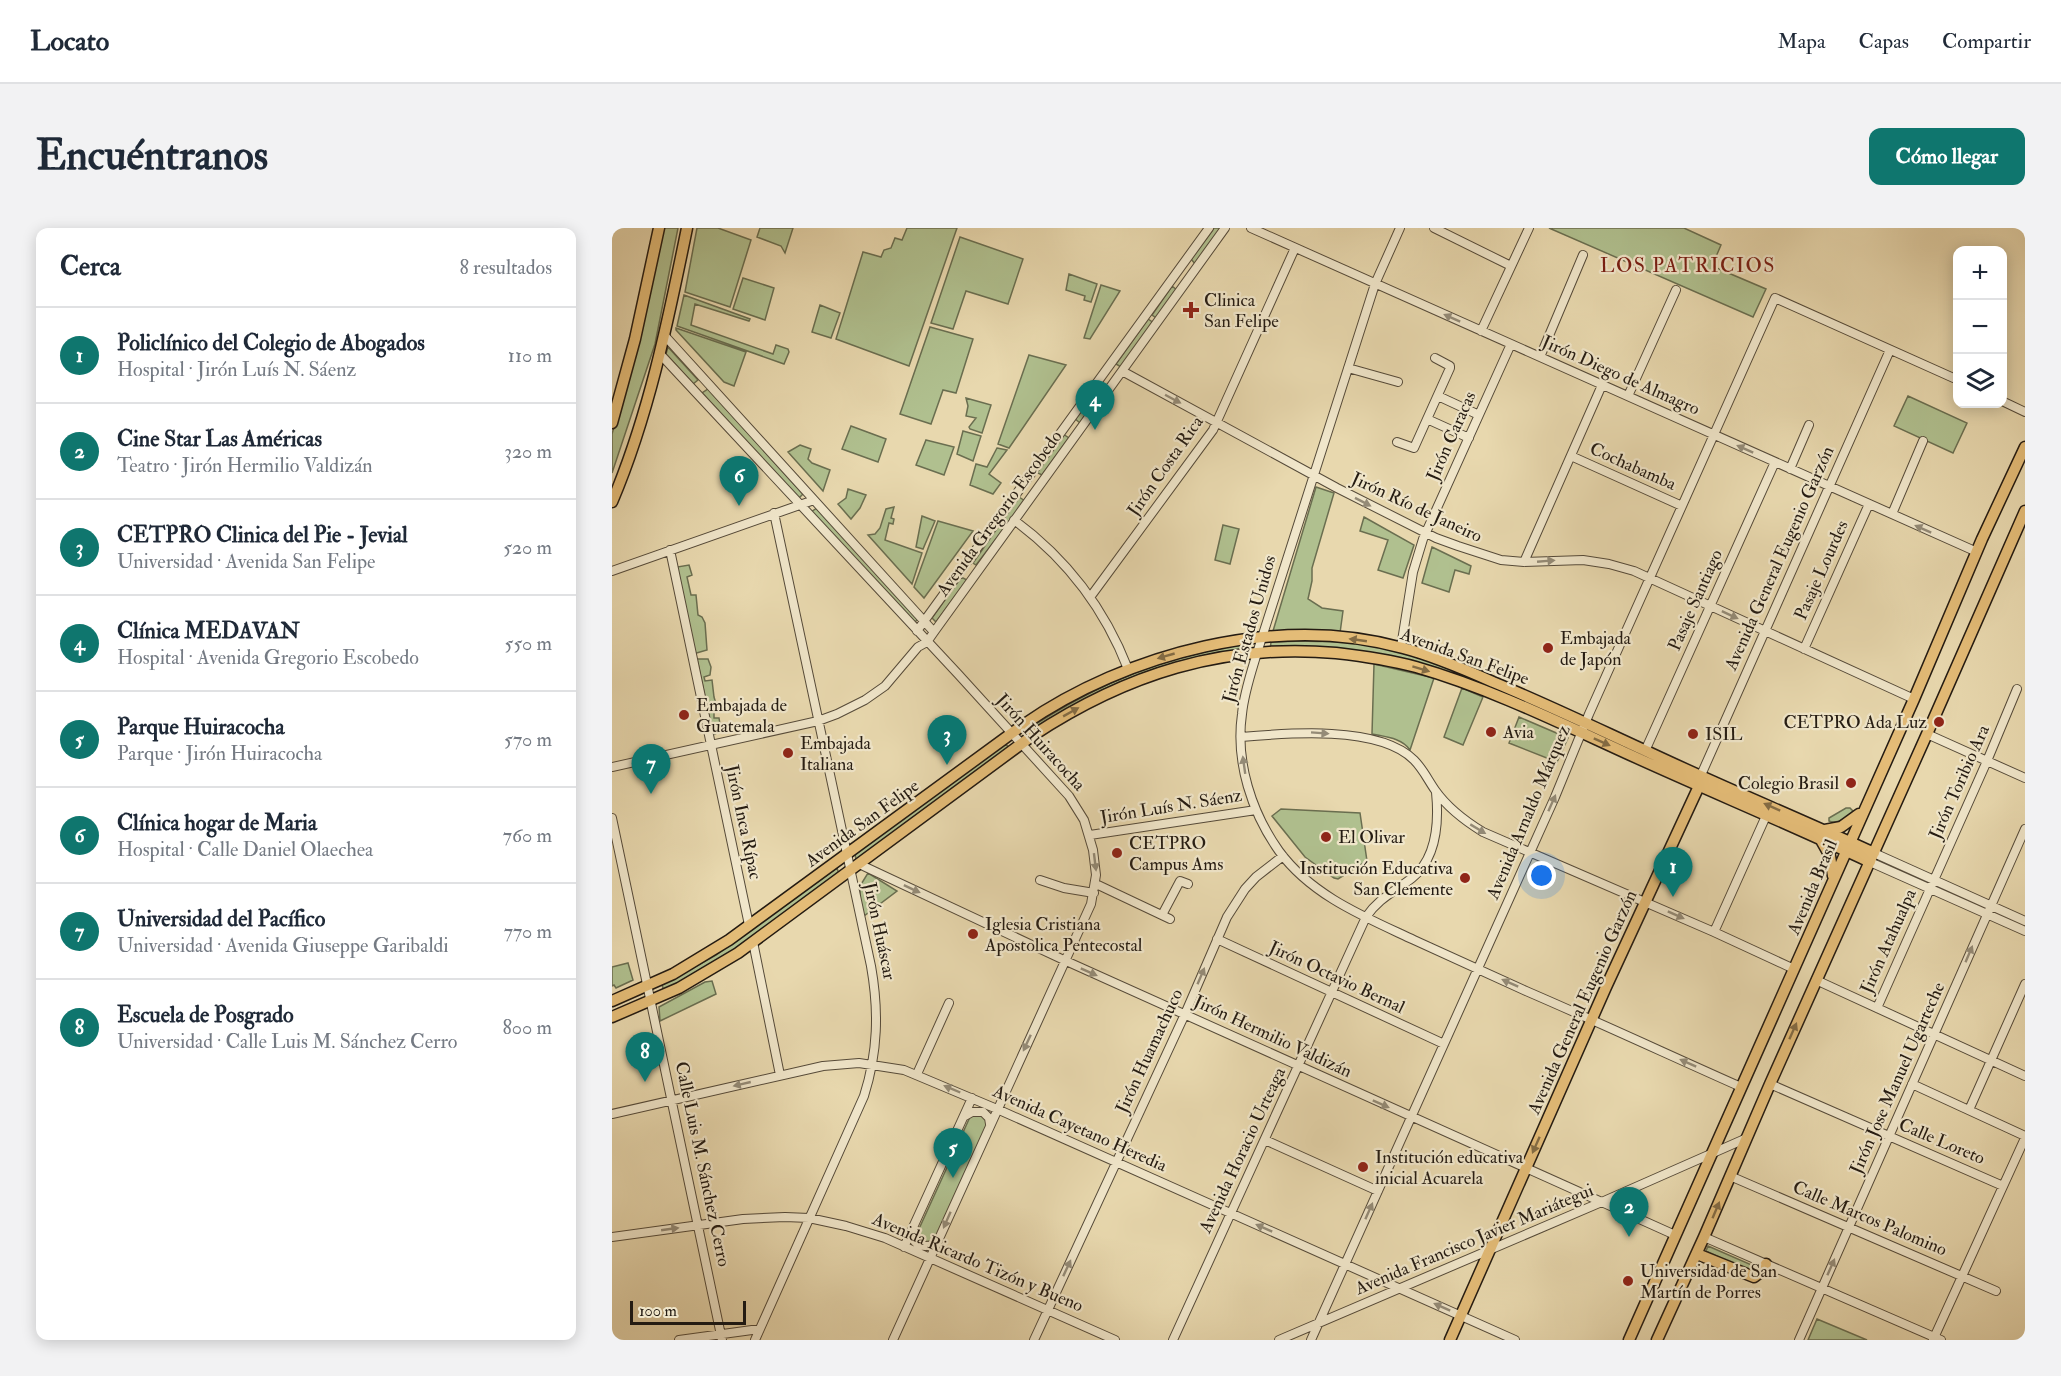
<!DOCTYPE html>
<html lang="es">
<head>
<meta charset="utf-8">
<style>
	body { margin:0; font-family:"IM FELL Double Pica",serif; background:#f2f2f3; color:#1f2937 }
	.controls { position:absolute; right:18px; top:18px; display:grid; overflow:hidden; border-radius:12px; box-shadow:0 3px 15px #0003 }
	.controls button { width:54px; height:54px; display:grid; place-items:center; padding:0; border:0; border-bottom:2px solid #e0e1e3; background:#fff; color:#1f2937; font:30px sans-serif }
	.scale { position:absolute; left:18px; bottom:15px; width:116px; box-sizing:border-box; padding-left:6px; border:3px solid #241b12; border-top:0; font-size:16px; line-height:21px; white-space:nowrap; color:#241b12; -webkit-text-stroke:4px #f0e6ca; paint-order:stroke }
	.you { position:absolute; left:930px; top:648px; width:21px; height:21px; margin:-15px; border:4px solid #fff; border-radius:50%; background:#1a73e8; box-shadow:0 0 0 9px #1a73e833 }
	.badge { display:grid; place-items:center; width:39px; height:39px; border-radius:50%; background:#0f766e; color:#fff; font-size:20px; font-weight:700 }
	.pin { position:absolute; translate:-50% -50px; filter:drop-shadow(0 2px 3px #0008) }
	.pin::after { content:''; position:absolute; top:32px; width:21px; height:18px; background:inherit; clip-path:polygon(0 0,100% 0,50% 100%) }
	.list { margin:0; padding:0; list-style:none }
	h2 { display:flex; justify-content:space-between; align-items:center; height:78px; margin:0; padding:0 24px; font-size:26px }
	h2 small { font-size:20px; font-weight:400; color:#747a83 }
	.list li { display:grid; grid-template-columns:39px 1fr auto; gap:18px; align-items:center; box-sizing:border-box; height:96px; padding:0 24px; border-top:2px solid #e0e1e3 }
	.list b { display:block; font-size:22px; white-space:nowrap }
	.list p { margin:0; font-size:20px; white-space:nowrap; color:#747a83 }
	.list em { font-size:20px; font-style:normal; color:#747a83 }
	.icon { flex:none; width:33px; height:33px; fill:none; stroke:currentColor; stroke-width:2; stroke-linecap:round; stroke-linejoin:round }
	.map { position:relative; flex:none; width:1413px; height:1112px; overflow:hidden; border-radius:12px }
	header { display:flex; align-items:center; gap:36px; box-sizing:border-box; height:84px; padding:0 30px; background:#fff; border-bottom:2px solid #e0e1e3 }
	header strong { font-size:28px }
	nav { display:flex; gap:33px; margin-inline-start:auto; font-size:21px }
	.intro { display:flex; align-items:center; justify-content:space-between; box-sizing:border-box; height:144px; padding:0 36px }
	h1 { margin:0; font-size:42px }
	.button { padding:15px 27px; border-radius:12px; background:#0f766e; color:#fff; font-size:21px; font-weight:700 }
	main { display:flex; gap:36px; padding:0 36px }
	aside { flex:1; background:#fff; border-radius:12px; box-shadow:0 3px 15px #0003 }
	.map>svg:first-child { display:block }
</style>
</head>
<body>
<header>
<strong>Locato</strong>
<nav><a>Mapa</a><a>Capas</a><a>Compartir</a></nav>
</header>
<div class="intro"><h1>Encuéntranos</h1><a class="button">Cómo llegar</a></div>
<main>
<aside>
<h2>Cerca<small>8 resultados</small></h2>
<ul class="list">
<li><span class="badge">1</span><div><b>Policlínico del Colegio de Abogados</b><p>Hospital · Jirón Luís N. Sáenz</p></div><em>110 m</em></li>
<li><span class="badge">2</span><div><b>Cine Star Las Américas</b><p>Teatro · Jirón Hermilio Valdizán</p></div><em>320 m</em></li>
<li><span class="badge">3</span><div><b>CETPRO Clinica del Pie - Jevial</b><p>Universidad · Avenida San Felipe</p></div><em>520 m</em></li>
<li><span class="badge">4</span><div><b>Clínica MEDAVAN</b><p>Hospital · Avenida Gregorio Escobedo</p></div><em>550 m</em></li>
<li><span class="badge">5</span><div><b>Parque Huiracocha</b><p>Parque · Jirón Huiracocha</p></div><em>570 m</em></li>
<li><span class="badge">6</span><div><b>Clínica hogar de Maria</b><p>Hospital · Calle Daniel Olaechea</p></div><em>760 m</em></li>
<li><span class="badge">7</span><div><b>Universidad del Pacífico</b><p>Universidad · Avenida Giuseppe Garibaldi</p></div><em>770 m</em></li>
<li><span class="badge">8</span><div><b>Escuela de Posgrado</b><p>Universidad · Calle Luis M. Sánchez Cerro</p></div><em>800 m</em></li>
</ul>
</aside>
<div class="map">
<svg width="1413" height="1112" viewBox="0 0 1413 1112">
	<rect width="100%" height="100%" fill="#e8d8ae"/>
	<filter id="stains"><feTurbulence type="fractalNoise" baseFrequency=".00333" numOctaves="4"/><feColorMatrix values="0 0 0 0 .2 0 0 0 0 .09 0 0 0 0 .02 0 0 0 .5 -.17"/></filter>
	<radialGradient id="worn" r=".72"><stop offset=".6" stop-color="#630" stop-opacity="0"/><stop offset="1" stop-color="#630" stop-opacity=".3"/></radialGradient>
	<path fill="#b0c08f" stroke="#6a6e50" stroke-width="1.5" d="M52,0h14l-23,116 -43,129v-39l26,-93z
		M85,0h21l33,12 -21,67 -45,-15z
		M148,0h33l-8,25 -4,-7 -24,-9z
		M295,0h50l-48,138 -73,-27 27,-87 18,5 3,-7 7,-2 4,-10 7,2z
		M602,0h8l-26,37 -5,-6z
		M937,0h135l37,17 -9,21 54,23 -13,28z
		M348,9l63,22 -15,45 -42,-13 -13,38 -22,-6z
		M457,46l28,10 -6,18 -7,-2 1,-4 -19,-6z
		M131,50l31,10 -9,32 -32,-11z
		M489,57l19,6 -30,48 -6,-1z
		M560,58l6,5 -20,28 -6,-4z
		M72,67l66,24 -1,2 -54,-17 -4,21 82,29 3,-9 12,4 1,3 -5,12 -107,-38z
		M208,77l20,8 -9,25 -19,-6z
		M536,91l6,4 -33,44 -5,-3z
		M318,99l43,12 -17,54 -13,-3 -12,34 -31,-10z
		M64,100l70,24 -12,34 -10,-4 -48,-52z
		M56,119l30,33 -5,4 -27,-30z
		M417,127l37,10 -57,83 -11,-4z
		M487,157l6,3 -25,35 -6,-5z
		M96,161l95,105 -5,5 -96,-106z
		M1296,168l59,27 -14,30 -59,-27z
		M354,170l25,7 -9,28 -12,-4 -1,-2 7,-9 -10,-2 2,-10z
		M239,198l35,13 -8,23 -36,-13z
		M351,203l18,5 -8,25 -16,-7z
		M451,206l6,4 -27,37 -6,-3z
		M314,212l28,7 -10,28 -28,-10z
		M188,217l11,4 -3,10 4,4 18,7 -7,21 -35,-39z
		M385,220l10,2 -18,24 12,9 -8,11 -23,-9 6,-21 11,3z
		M704,259l18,6 -22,75v13l-4,18 14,9 21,3 -3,22 -67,-2z
		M236,261l18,6 -6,13 -9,11 -13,-15 8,-6z
		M407,269l6,4 -49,64 -3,-2z
		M282,279l-3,11 3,1 -1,5 -4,-1 -4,17 37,13 -10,31 -44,-49 7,-1 5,-6 6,-19z
		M205,280l102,110 -6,6 -102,-112z
		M310,288l13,5 -12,28 -7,-2z
		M752,289l50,28 -11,33 -25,-8 10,-30 -28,-9z
		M326,293l35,10 -49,67 -10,-11z
		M611,297l16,4 -9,35 -15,-4z
		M820,319l39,19 -2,8 -14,-4 -6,22 -27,-9z
		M77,337l3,10 -5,2 4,18h5l2,20 4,2 3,6 2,27 -14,4 -16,-87z
		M349,349l6,3 -31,42 -4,-4z
		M692,413c23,1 46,0 68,4 71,13 136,48 201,77l-169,-60 -134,-11 1,-9z
		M637,416l-1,9 -102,24 -114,61 -7,-7c71,-46 139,-77 224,-87z
		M85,431h11l3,8 -1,8 -6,2 1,4 7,-1 2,17 3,10 -3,3v8h5l2,13 -8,4z
		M762,436l60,14 -24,72c-8,-12 -24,-13 -38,-16z
		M850,460l21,9 -20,48 -19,-8z
		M907,489l49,21 -11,24 -48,-19z
		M394,516l5,7 -154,114 -2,-11z
		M1234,580h4l3,3c-4,6 -16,14 -24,10v-3z
		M669,581l79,4 7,48 -29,18 -4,-1 -29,-21 -33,-41z
		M225,640l3,9 -103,76 -72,41 -3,-9 54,-30z
		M256,645l29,18 -37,28v-33z
		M16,735l5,17 -17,8 -2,-3 -2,1v-19z
		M100,753l4,13 -56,27 -1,-14 46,-25z
		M362,887h10l3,10 -52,115 -10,3 -4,-2 -3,-10 52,-114z
		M1096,1018l46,20 -4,6 -44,-21z
		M1205,1091l50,21h-59z"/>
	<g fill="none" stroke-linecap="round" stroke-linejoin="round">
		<defs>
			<path id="minor" d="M639,0l726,324
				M788,0l-25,56 -118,369c-6,20 -13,40 -15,61 -7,48 10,99 37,137 33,45 86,66 135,89 37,17 74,34 112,51 72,31 143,64 215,96
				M822,0l77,38
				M869,103l48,-103
				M53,108l269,296
				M48,126l298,320 111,122 15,24 9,30 3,25 -5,29 -198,436
				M928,129l43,-102
				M736,140l50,14
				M510,143l215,117 99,50 22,8 43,14 23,2 59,-2 26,4 25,7 280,128
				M826,168l41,19
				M1016,168l48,-106
				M1390,173l23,11
				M815,191l42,19
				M785,214l17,6 36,-80v-2l-15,-8
				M959,228l111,50
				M1178,241l19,-44
				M1280,286l31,-73
				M402,292c53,39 90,87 114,149
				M58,322l79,375
				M912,334l78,-177
				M0,343l202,-71
				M479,368l122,-166 82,-182
				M305,403l292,-403
				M789,419l12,-75 10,-33 88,-195
				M1192,421l65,-145
				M1315,506l98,44
				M629,509c46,-4 138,-12 173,23 9,9 14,20 21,30 12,17 30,31 48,42l231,100 80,37
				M1033,523l130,-289
				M0,539l206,-46 19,-7 28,-14 20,-14 33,-39 9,-5 7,-10 291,-404
				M1089,547l189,-425
				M0,590l110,522
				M478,607l166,-25
				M1262,625l151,68
				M1258,634l155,69
				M247,636l207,97 609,274
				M428,652l24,8 30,5
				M484,656l74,35
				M550,687l18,-34 8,3
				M1102,704l52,-116
				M605,711l227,105
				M141,714l27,133
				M1204,752l209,96
				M1265,780l110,-247 30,-72
				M305,846l32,-71
				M1158,856l233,102
				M1300,856l113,52
				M1357,882l56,-126
				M0,886l211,-48 36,-3 45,7 93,39 518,231
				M353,888l7,-4h11l6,6 1,6
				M653,912l113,51
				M1118,948l266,115
				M299,1005c3,14 13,15 25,11
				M0,1009l131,-18 42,-2 24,1 37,8 39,12 230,102
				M1092,1009l237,103
				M292,1019l68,-149
				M67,1112l73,-10h7
				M143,1112l109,-244c14,-44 15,-85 7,-130l-97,-453
				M422,1112l151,-326 42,-97 18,-28 11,-12 27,-21
				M561,1112l193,-423c13,-19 28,-25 46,-39 25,-20 27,-56 24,-86
				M667,1112l325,-139 143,-63
				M699,1112l244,-543 34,-83 186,-416 183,82
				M1187,1112l226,-511
				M1321,1112l92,-202"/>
			<path id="major" d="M0,195l23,-84 24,-111
				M0,274c37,-87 56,-181 75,-274
				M1213,602l16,-3 18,-13
				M1209,612l9,16 3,20
				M0,773l61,-27 56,-34 294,-215c104,-72 255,-112 380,-77 31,8 61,21 90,34 51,21 101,45 151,68 76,36 154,68 230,103
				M0,789l67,-29 59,-35 294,-217c94,-62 191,-93 304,-83 27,3 54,7 80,14 73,21 142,55 210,86 81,37 163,71 244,109
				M1085,1026l57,23 8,-6 4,-7
				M838,1112l156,-353 93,-201 1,-7
				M1017,1112l285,-641 68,-160 43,-92
				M1045,1112l47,-103 66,-153 157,-350 98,-223"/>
		</defs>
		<use href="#minor" stroke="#554a39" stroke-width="10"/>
		<use href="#major" stroke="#241b12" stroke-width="13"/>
		<use href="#minor" stroke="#f0e6ca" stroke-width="8"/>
		<use href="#major" stroke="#e4bc77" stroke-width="10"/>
	</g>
	<defs><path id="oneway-solid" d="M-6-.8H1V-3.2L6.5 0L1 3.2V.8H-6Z" transform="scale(1.5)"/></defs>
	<g fill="#948b77">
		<use href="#oneway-solid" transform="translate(840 90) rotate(-156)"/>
		<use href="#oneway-solid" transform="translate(561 171) rotate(28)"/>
		<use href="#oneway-solid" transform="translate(1133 221) rotate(-156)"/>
		<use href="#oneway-solid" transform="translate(751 274) rotate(27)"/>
		<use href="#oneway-solid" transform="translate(1311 301) rotate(-156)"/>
		<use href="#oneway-solid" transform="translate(934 333) rotate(-5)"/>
		<use href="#oneway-solid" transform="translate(1118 387) rotate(25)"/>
		<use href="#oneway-solid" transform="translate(708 505) rotate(4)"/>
		<use href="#oneway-solid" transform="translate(632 537) rotate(-98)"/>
		<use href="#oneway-solid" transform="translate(940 575) rotate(-66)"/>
		<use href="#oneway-solid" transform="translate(866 601) rotate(31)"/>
		<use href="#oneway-solid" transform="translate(483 634) rotate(83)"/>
		<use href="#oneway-solid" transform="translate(300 661) rotate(25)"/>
		<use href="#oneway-solid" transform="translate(1064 687) rotate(24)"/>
		<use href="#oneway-solid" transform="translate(1357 726) rotate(-67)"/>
		<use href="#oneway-solid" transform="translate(477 744) rotate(24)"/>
		<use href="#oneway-solid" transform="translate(589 748) rotate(-67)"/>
		<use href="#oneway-solid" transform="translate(898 755) rotate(-156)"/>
		<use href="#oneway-solid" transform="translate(415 815) rotate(115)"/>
		<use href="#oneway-solid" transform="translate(1076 835) rotate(-156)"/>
		<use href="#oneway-solid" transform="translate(130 856) rotate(167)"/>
		<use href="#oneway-solid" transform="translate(340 861) rotate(-157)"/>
		<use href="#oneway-solid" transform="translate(769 876) rotate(24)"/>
		<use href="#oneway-solid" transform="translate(757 983) rotate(-66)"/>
		<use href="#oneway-solid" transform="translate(335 992) rotate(114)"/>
		<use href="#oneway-solid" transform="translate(652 1000) rotate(-156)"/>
		<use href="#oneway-solid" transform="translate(58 1001) rotate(-8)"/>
		<use href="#oneway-solid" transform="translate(1219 1039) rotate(-66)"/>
		<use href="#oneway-solid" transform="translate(455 1040) rotate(-65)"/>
		<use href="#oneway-solid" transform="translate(830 1079) rotate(-156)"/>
	</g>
	<g fill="#846c44">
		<use href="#oneway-solid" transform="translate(746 412) rotate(-172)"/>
		<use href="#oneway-solid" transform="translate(554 428) rotate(164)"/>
		<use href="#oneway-solid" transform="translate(809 441) rotate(17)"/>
		<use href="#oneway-solid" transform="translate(459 484) rotate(-29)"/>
		<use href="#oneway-solid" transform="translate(990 514) rotate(24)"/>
		<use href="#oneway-solid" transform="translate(1160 579) rotate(-156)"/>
		<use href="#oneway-solid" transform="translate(1181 803) rotate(-66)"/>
		<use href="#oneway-solid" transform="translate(924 917) rotate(114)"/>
		<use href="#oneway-solid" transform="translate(1104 982) rotate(-67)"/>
	</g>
	<g fill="#8f2418" stroke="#f0e6ca" stroke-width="2">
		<path d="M576 73h6v6h6v6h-6v6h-6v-6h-6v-6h6z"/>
		<circle cx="936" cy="420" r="6"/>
		<circle cx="72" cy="487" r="6"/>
		<circle cx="1327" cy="494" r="6"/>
		<circle cx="879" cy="504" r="6"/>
		<circle cx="1081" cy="506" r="6"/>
		<circle cx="176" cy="525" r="6"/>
		<circle cx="1239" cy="555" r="6"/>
		<circle cx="714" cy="609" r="6"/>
		<circle cx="505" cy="625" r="6"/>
		<circle cx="853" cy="650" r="6"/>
		<circle cx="361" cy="706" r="6"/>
		<circle cx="751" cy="939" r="6"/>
		<circle cx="1016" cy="1053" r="6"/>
	</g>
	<g text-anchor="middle" stroke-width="4.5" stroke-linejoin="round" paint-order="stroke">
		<g font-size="18" fill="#241b12" stroke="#f0e6ca" text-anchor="start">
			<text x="592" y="78">Clinica<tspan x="592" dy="21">San Felipe</tspan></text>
			<text x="948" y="416">Embajada<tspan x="948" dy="21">de Japón</tspan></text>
			<text x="84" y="483">Embajada de<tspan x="84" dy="21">Guatemala</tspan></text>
			<text x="1315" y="500" text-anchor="end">CETPRO Ada Luz</text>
			<text x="891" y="510">Avia</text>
			<text x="1093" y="512">ISIL</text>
			<text x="188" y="521">Embajada<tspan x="188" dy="21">Italiana</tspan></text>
			<text x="1227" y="561" text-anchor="end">Colegio Brasil</text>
			<text x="726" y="615">El Olivar</text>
			<text x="517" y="621">CETPRO<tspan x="517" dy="21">Campus Ams</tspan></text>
			<text x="841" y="646" text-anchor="end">Institución Educativa<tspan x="841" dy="21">San Clemente</tspan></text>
			<text x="373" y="702">Iglesia Cristiana<tspan x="373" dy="21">Apostolica Pentecostal</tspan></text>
			<text x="763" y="935">Institución educativa<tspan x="763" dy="21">inicial Acuarela</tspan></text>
			<text x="1028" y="1049">Universidad de San<tspan x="1028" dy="21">Martín de Porres</tspan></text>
		</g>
		<g font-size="18" fill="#241b12" stroke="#f0e6ca">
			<text transform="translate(1009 147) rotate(24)" y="6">Jirón Diego de Almagro</text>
			<text transform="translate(839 208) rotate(-66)" y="6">Jirón Caracas</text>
			<text transform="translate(553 238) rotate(-55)" y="6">Jirón Costa Rica</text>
			<text transform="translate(1021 238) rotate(24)" y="6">Cochabamba</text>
			<text transform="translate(805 279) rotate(25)" y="6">Jirón Río de Janeiro</text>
			<text transform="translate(387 285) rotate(-54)" y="6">Avenida Gregorio Escobedo</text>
			<text transform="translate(1167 330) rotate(-66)" y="6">Avenida General Eugenio Garzón</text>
			<text transform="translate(1209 342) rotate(-66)" y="6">Pasaje Lourdes</text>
			<text transform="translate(1083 372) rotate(-66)" y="6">Pasaje Santiago</text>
			<text transform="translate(637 401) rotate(-74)" y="6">Jirón Estados Unidos</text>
			<text transform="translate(853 428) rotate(20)" y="6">Avenida San Felipe</text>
			<text transform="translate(429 514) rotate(48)" y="6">Jirón Huiracocha</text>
			<text transform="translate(1347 554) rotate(-66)" y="6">Jirón Toribio Ara</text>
			<text transform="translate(559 578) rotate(-9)" y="6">Jirón Luís N. Sáenz</text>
			<text transform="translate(916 584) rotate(-67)" y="6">Avenida Arnaldo Márquez</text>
			<text transform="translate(132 594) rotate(78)" y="6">Jirón Inca Rípac</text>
			<text transform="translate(250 595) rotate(-36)" y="6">Avenida San Felipe</text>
			<text transform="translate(1200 659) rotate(-67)" y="6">Avenida Brasil</text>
			<text transform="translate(268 703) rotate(78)" y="6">Jirón Huáscar</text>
			<text transform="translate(1276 713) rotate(-66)" y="6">Jirón Atahualpa</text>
			<text transform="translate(725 749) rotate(25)" y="6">Jirón Octavio Bernal</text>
			<text transform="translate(970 774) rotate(-66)" y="6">Avenida General Eugenio Garzón</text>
			<text transform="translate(661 808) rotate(25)" y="6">Jirón Hermilio Valdizán</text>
			<text transform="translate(537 823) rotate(-65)" y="6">Jirón Huamachuco</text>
			<text transform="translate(1285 850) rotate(-66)" y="6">Jirón Jose Manuel Ugarteche</text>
			<text transform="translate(468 900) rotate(24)" y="6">Avenida Cayetano Heredia</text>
			<text transform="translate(1330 913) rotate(23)" y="6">Calle Loreto</text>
			<text transform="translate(630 922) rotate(-65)" y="6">Avenida Horacio Urteaga</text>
			<text transform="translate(91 936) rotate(78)" y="6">Calle Luis M. Sánchez Cerro</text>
			<text transform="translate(1258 990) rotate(23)" y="6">Calle Marcos Palomino</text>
			<text transform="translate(862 1011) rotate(-23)" y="6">Avenida Francisco Javier Mariátegui</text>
			<text transform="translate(366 1034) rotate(23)" y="6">Avenida Ricardo Tizón y Bueno</text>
		</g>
		<g font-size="20" letter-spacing="1.5" fill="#7a1f14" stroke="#f0e6ca">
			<text x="1076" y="44">LOS PATRICIOS</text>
		</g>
	</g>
	<rect width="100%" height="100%" filter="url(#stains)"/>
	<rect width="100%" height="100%" fill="url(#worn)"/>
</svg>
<div class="controls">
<button>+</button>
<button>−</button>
<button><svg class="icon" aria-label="layers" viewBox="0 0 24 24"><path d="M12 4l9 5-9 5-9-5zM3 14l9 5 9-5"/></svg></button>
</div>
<div class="scale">100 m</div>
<div class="you"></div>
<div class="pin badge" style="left:1061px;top:669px">1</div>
<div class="pin badge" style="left:1017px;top:1009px">2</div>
<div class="pin badge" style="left:335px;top:537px">3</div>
<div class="pin badge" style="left:483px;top:202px">4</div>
<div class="pin badge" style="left:341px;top:950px">5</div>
<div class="pin badge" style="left:127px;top:278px">6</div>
<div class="pin badge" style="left:39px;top:566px">7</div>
<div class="pin badge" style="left:33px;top:854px">8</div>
</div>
</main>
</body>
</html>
